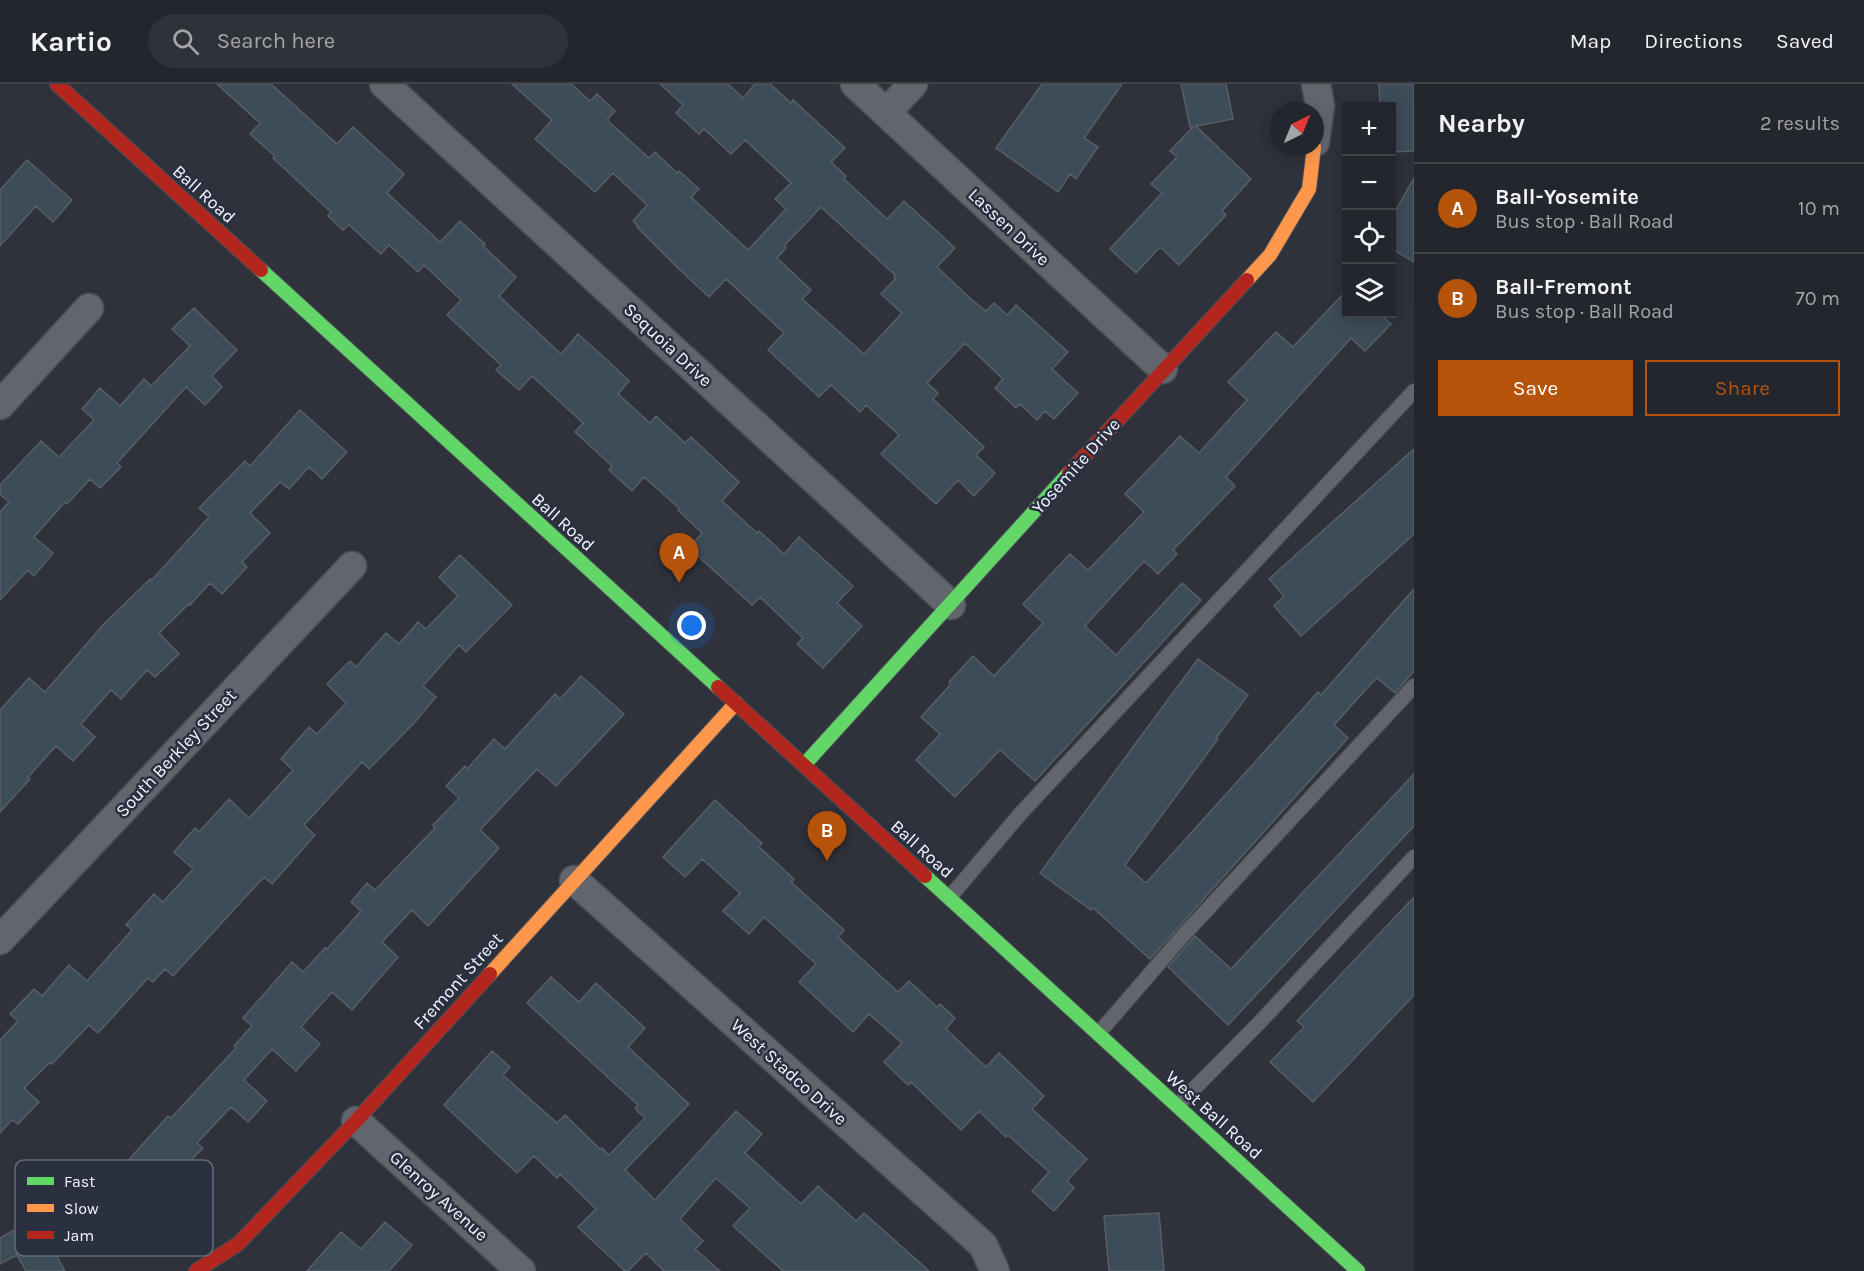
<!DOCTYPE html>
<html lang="en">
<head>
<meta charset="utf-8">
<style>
	body { margin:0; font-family:Karla,sans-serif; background:#2f3238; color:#f1f3f6 }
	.controls { position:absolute; right:18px; top:18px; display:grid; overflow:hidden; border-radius:0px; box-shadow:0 3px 15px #0003 }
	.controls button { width:54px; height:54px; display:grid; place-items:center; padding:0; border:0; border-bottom:2px solid #404348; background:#23262c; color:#f1f3f6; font:30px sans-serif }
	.compass { position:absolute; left:1270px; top:18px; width:54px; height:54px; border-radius:50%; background:#23262c; box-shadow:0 3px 15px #0003; rotate:43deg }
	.you { position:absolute; left:692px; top:542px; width:21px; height:21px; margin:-15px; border:4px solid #fff; border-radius:50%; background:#1a73e8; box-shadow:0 0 0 9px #1a73e833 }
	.badge { display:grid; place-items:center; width:39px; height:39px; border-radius:50%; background:#b45309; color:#fff; font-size:20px; font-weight:700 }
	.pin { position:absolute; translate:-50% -50px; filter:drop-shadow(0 2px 3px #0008) }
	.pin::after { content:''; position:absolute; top:32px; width:21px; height:18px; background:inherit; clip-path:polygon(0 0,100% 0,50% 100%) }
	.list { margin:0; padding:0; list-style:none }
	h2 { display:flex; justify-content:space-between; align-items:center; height:78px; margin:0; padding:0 24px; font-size:26px }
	h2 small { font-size:20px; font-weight:400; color:#a3a5a9 }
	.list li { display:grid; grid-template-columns:39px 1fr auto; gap:18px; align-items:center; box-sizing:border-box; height:90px; padding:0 24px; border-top:2px solid #404348 }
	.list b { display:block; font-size:22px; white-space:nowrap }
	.list p { margin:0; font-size:20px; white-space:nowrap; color:#a3a5a9 }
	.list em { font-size:20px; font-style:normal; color:#a3a5a9 }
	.actions { display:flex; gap:12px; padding:18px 24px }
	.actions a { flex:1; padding:14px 0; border:2px solid #b45309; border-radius:0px; text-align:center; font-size:21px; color:#b45309 }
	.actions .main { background:#b45309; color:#fff }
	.icon { flex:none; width:33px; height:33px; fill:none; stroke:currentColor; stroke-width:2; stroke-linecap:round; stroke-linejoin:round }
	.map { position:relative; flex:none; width:1414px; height:1187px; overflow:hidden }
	header { display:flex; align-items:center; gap:36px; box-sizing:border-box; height:84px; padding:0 30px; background:#23262c; border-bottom:2px solid #404348 }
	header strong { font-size:28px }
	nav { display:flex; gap:33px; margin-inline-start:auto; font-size:21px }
	.search { width:420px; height:54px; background:#2f3238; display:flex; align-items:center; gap:15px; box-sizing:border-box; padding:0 21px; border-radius:33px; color:#a3a5a9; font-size:22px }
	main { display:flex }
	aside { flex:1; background:#23262c }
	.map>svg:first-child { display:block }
</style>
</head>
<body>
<header>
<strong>Kartio</strong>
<div class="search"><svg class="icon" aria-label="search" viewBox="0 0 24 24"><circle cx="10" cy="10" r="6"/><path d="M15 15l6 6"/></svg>Search here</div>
<nav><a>Map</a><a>Directions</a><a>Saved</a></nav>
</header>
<main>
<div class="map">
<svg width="1414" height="1187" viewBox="0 0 1414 1187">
	<rect width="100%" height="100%" fill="#2f323b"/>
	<path fill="#3d4c59" stroke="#595e65" stroke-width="1.5" fill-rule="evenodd" d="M217,0h54l66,60 16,-17 51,47 -17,19 53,49 20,-21 25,23 -2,2 33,31 -17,19 62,58 17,-20 28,25 23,22 -11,13 32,29 6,-7 29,27 6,-6 48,45 -17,19 35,32 2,-2 25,23 15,-17 54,49 -16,17 25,23 -39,42 -26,-24 6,-6 -43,-41 -8,8 -63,-57 13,-15 -24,-23 2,-1 -36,-32 -12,14 -23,-21 3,-4 -37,-34 8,-9 -51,-47 -13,14 -23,-20 5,-5 -54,-50 14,-15 -37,-35 -6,7 -29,-27 -8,9 -32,-29 -6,5 -15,-14 3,-4 -58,-54 2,-2 -25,-22 10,-11z
		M512,0h59l19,17 7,-7 18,17 -8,9 42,38 6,-6 22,21 2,-2 20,18 -8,8 57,53 38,-41 -11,-10 16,-16 -46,-43 -14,14 -27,-25 -5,5 -23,-21 7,-8 -23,-21h68l15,14 12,-14h15l21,19 2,-3 52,48 -14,14 15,14 -2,3 43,40 17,-18 51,47 -18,19 35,33 14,11 8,-8 13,12 9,-10 52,47 -16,17 26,24 -24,26 -9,-8 -8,9 -17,-16 -4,4 -21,-20 8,-9 -38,-36 -38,40 11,10 -5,6 51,48 -8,8 19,18 -21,23 -16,-16 -22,24 -55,-50 18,-19 -33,-30 -6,7 -29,-27 -12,12 -51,-47 16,-17 -58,-54 -17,18 -30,-28 -42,-42 1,-1 -5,-5 14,-16 -34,-32 -18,19 -60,-53 17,-19zM821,123l74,68 -1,2 1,2 -14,15 21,19 -38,41 -62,-55 9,-9 -34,-32 9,-10 -2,-2z
		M1042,0h80l-38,54 14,9 -22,32 -6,-5 -12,18 -62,-44z
		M1181,0h45l7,35 -37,7 55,53 -29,32 4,4 -47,50 -19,-18 -24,26 -26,-24 52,-56 -11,-9 26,-27 -7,-6 23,-24h-3z
		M1379,0h35v67l-22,1v-46h-12z
		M27,76l45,40 -19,22 -17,-16 -36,40v-56z
		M1414,94v84l-22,-13v-32z
		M1347,206v24h32l12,10 -26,27 -14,-13 -125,139 9,9 -62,64 4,4 -19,20 -14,-13 -59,65 31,29 66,-72 19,17 -166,181 -35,-31 -45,47 -39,-37 24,-26 -19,-17 30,-33 -2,-2 24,-26 21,20 49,-53 -20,-19 47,-50 18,16 56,-58 -19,-18 55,-58 19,17 48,-53 -19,-18 48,-50 17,15z
		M194,224l43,42 -25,26 10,11 -17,18 -19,-18 -69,76 4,4 -21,21 -10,-9 -23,25 -2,-2 -31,35 19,16 -19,23 -6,-6 -28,30v-88l9,-10 -9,-8v-9l41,-44 18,16 35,-37 -12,-11 18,-21 20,18 24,-27 7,7 39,-40 -18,-17z
		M300,326l47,42 -25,27 -13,-12 -20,22 -9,-7 -30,31 20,20 -28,29 5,5 -25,27 -12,-11 -20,22 -1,-1 -30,29 20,21 -24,23 -8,-7 -26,29 -10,-9 -30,34 14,13 -22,24 -17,-15 -28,31 2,2 -30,33v-102l29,-32 16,14 58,-67 47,-46 1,2 58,-64 -10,-9 46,-47 5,5z
		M1414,365v85l-113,102 -27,-30 10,-10 -15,-17z
		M460,471l52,50 -46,47 -7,-7 -36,41 13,11 -22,26 -45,46 -7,-7 -58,63 11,10 -43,49 -8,-7 -91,99 -8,-7 -12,13 -5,-4 -50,55 -9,-8 -37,39 -3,-1 -25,25 15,14 -21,22 -6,-4 -12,13v-93l18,-19 -8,-7 24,-25 8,7 27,-31 18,16 45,-51 -6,-5 28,-31 9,8 30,-33 -19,-17 21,-24 4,4 30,-33 20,19 44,-48 -12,-11 28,-32 8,7 29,-31 -19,-19 23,-23 6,6 30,-34 13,11 19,-22 8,7 32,-33 -19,-19z
		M1414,505v82l-19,22 -18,-15 -9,9 -34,38 14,13 -198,221 -57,-51 -2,2 -51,-37 158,-214 50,36 -32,43 2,1 -93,126 21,18 172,-191 3,3z
		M581,592l43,38 -68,72 -19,-17 -57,61 19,18 -71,78 -16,-16 -30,32 16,15 -46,53 -20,-18 -31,35 19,17 -24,27 -24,-22 -28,31 23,21 -19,21 -17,-15 -34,36 6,5 -27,28 13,12 -48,53 -20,-19 -24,26 -26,-24 97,-108 3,2 65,-70 -2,-2 18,-20 -9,-8 49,-56 11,10 22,-24 2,1 34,-38 -10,-9 16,-19 8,7 60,-62 -2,-3 26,-27 -13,-12 19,-20 2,3 27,-30 11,10 50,-55 5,5z
		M1414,690v52l-186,199 -60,-58 27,-31 36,33z
		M715,716l47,43 -3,4 35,32 -3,3 53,48 -6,7 60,55 11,-11 28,26 3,-3 15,14 -9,11 40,38 13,-14 45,43 -12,13 55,50 -20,22 7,7 -20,23 -22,-20 17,-19 -41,-37 -2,2 -27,-26 -18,19 -50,-48 -3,3 -24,-23 18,-19 -33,-29 -16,18 -54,-50 17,-18 -52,-47 -15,17 -26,-23 17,-18 -38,-34 -17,18 -22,-20z
		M1414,813v98l-101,107 -43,-40 34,-35 -7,-6z
		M551,893l28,25 17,-19 49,45 -17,19 61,57 -64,66 30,30 81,-89 26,23 -17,19 56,51 17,-18 38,35 8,-8 65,58h-146l-50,-45 17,-18 -34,-30 -36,41 23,22 -8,8 25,22h-56l-18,-18 -18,18h-3l-47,-44 18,-18 -36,-35 -3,4 -23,-22 -17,17 -73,-68 48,-54 18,16 -7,8 54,48 8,-8 35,34 2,-1 7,7 36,-37 -10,-9 3,-4 -111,-102z
		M1159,1129l5,58h-55l-5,-55z
		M35,1134l30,53h-39l-9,-16 -17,9v-26z
		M385,1138l27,23 -23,26h-82l34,-39 20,17z"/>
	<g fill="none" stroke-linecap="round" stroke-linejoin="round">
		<defs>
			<path id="lane" d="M949,814l72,-85 393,-422
				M1098,950l82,-95 234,-253
				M1177,1022l83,-84 154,-165"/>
			<path id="street" d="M384,0l567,521
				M855,0l308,285
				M886,29l27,-29
				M1315,58l5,-36 -4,-22
				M0,321l89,-97
				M574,796l409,365 12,26
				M0,856l352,-374
				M356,1037l165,150"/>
			<path id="fast" d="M261,186l457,417
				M804,681l265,-292
				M925,792l433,395"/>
			<path id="slow" d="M1247,196l23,-25 39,-66 5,-42
				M490,890l246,-271"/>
			<path id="jam" d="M57,0l204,186
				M1069,389l178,-193
				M718,603l207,189
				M196,1187l42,-27 118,-123 134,-147"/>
		</defs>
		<use href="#lane" stroke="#4b4f56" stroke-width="16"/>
		<use href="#street" stroke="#4b4f56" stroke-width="31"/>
		<use href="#fast" stroke="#4b4f56" stroke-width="16"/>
		<use href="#slow" stroke="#4b4f56" stroke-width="16"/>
		<use href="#jam" stroke="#4b4f56" stroke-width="16"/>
		<use href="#lane" stroke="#62656c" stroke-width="14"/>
		<use href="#street" stroke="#62656c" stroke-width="28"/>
		<use href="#fast" stroke="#63d668" stroke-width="14"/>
		<use href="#slow" stroke="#ff974d" stroke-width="14"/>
		<use href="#jam" stroke="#b3261e" stroke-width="14"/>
	</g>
	<g text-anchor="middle" stroke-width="5" stroke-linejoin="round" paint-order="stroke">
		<g font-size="18" fill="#f1f5fd" stroke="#2a3040">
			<text transform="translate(204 110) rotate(42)" y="6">Ball Road</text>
			<text transform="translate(1009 143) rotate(43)" y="6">Lassen Drive</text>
			<text transform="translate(668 261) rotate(43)" y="6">Sequoia Drive</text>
			<text transform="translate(1076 382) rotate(-48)" y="6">Yosemite Drive</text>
			<text transform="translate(563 438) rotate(42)" y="6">Ball Road</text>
			<text transform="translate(176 669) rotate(-47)" y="6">South Berkley Street</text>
			<text transform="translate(922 765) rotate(42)" y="6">Ball Road</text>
			<text transform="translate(458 897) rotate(-48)" y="6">Fremont Street</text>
			<text transform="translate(789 988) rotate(42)" y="6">West Stadco Drive</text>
			<text transform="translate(1214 1031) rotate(42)" y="6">West Ball Road</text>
			<text transform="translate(439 1112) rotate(42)" y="6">Glenroy Avenue</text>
		</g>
	</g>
	<rect x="15" y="1076" width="198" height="96" rx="9" fill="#2a3040" stroke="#666b79" stroke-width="1.5"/>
	<rect x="27" y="1093" width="27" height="8" fill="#63d668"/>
	<rect x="27" y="1120" width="27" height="8" fill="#ff974d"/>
	<rect x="27" y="1147" width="27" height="8" fill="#b3261e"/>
	<g font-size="16" fill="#f1f5fd">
		<text x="64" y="1103">Fast</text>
		<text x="64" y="1130">Slow</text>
		<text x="64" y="1157">Jam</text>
	</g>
</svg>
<div class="controls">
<button>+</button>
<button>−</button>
<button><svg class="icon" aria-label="locate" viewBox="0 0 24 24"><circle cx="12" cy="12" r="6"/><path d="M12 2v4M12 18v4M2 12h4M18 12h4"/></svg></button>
<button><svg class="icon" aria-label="layers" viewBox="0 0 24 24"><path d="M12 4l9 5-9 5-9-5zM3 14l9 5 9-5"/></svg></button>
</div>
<svg class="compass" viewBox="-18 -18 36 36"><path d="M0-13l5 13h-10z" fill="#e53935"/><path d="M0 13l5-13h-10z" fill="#a3a5a9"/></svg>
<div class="you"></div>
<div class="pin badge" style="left:679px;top:499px">A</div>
<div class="pin badge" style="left:827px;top:777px">B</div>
</div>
<aside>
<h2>Nearby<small>2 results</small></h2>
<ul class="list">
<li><span class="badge">A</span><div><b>Ball-Yosemite</b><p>Bus stop · Ball Road</p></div><em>10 m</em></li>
<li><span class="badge">B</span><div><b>Ball-Fremont</b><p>Bus stop · Ball Road</p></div><em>70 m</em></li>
</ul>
<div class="actions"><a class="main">Save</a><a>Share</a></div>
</aside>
</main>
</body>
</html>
